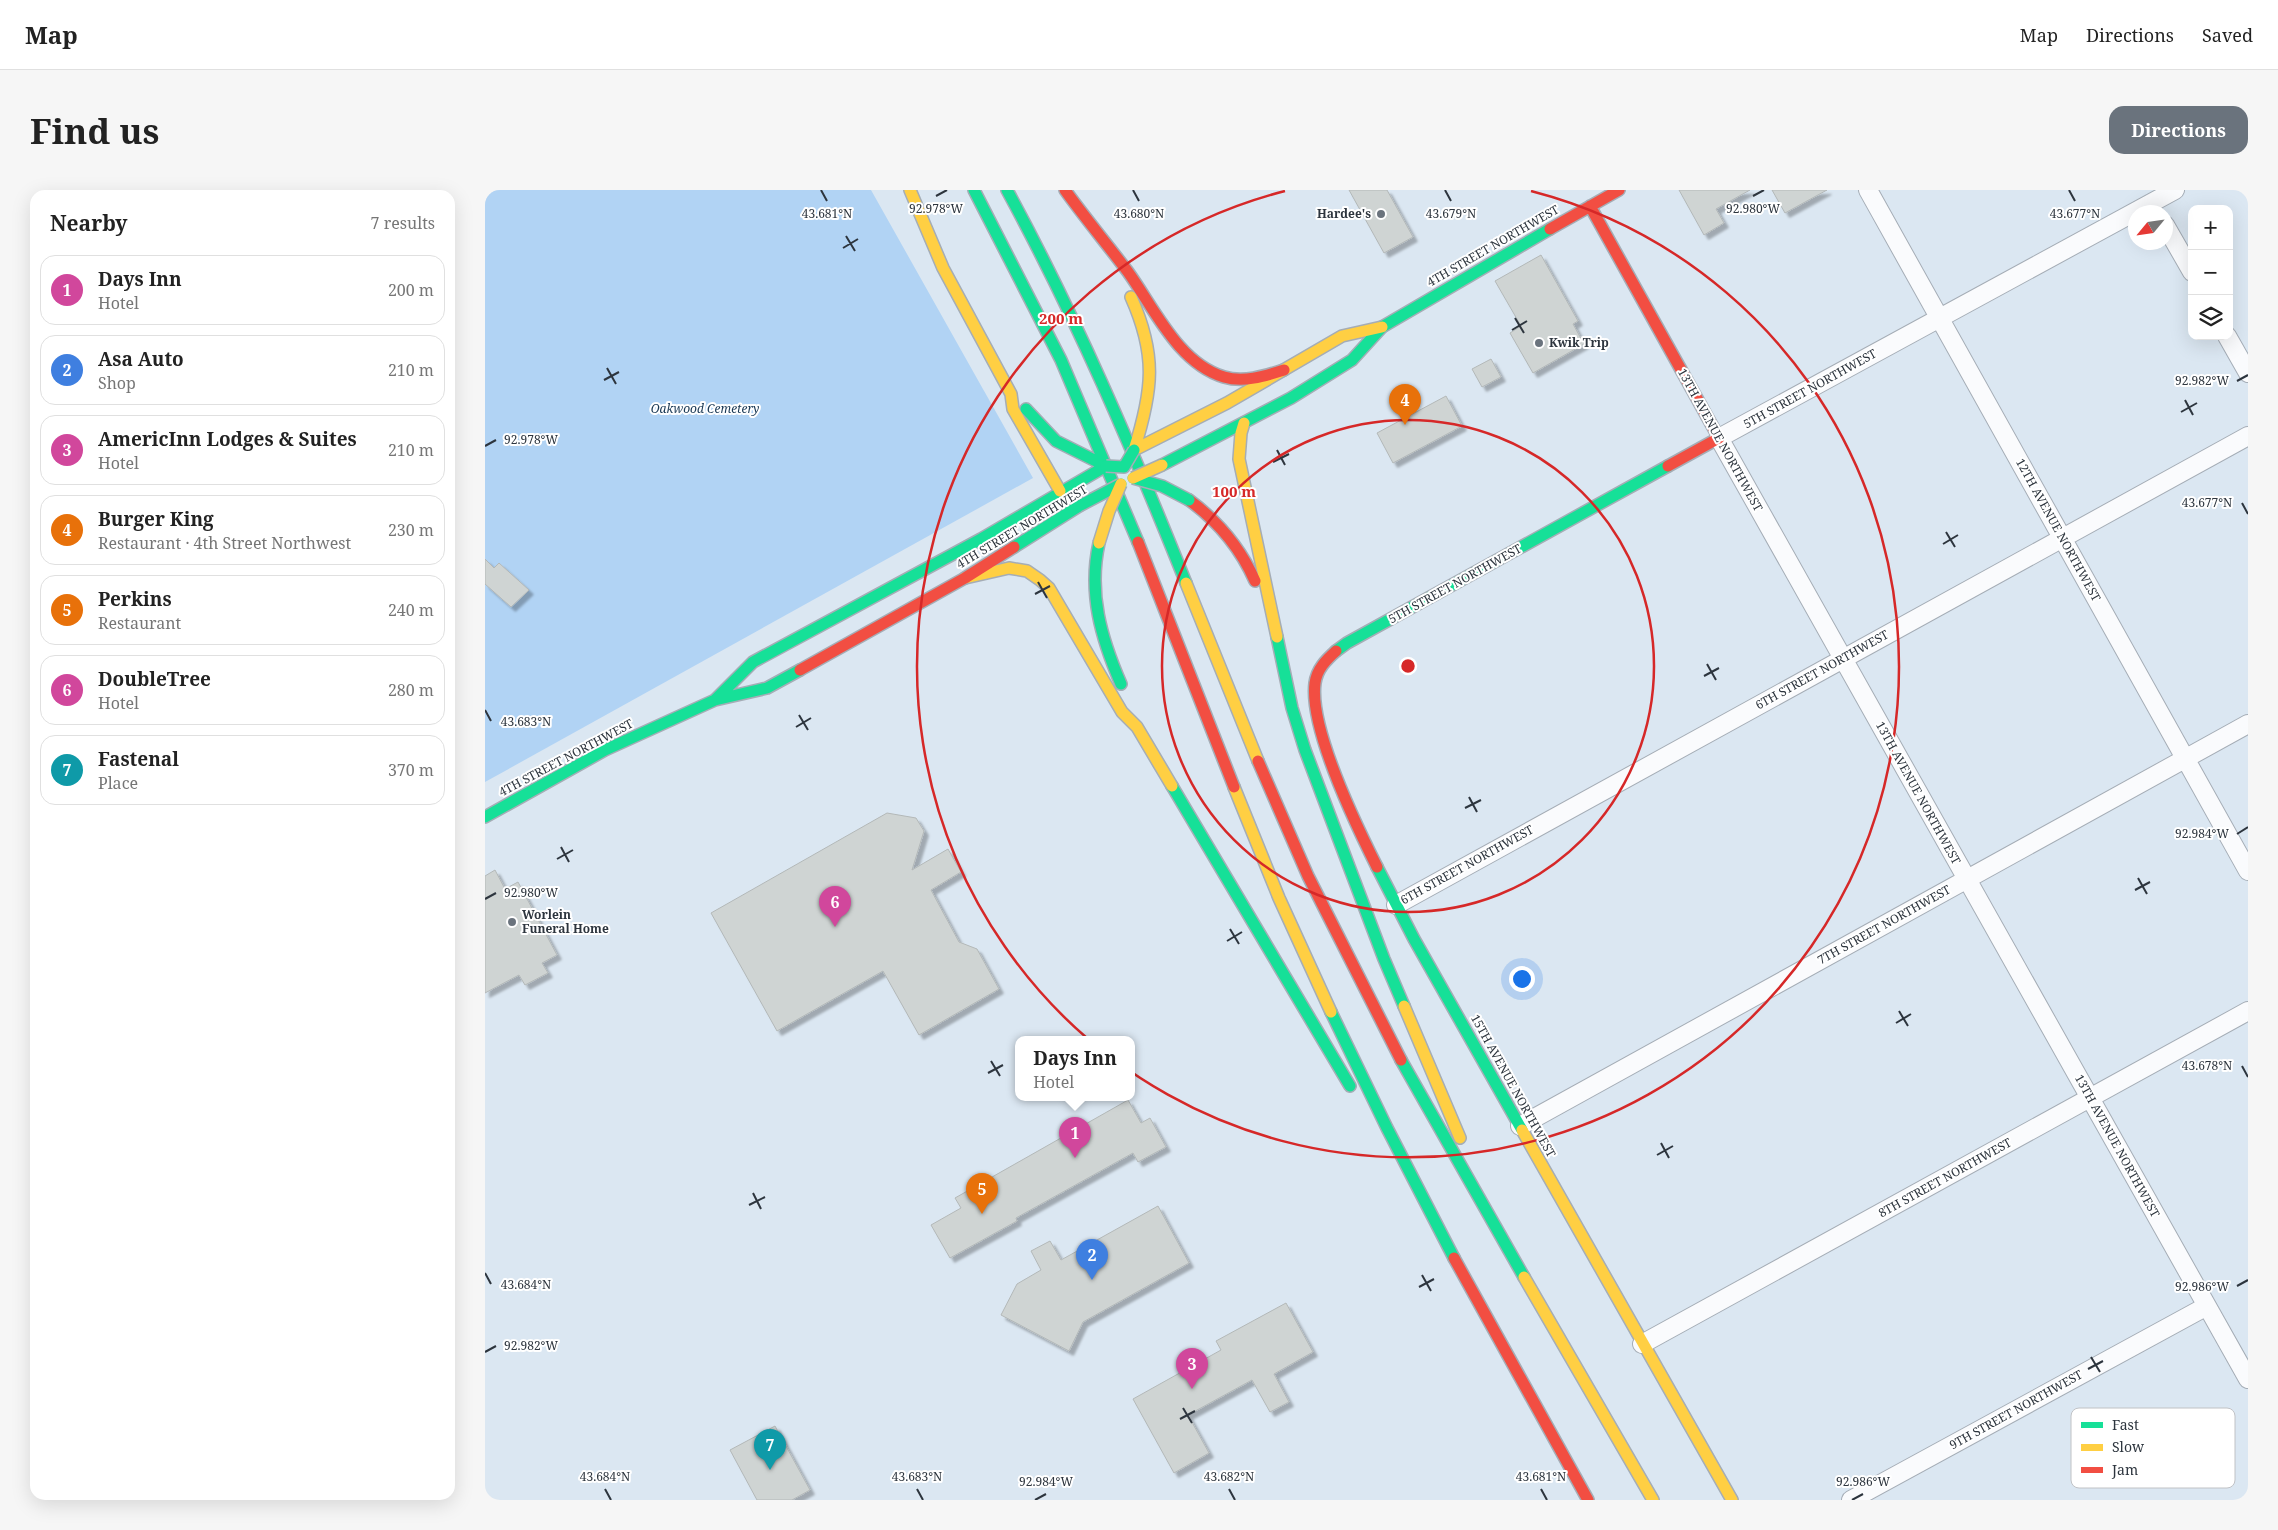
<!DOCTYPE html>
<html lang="en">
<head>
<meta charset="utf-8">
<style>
	body { margin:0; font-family:"Noto Serif",serif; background:#f6f6f6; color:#222 }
	.controls { position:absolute; right:15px; top:15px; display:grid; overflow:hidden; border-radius:10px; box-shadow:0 5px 20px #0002 }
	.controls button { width:45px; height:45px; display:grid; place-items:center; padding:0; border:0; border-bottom:1px solid #e0e0e0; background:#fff; color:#222; font:25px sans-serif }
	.compass { position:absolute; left:1643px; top:15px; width:45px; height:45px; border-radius:50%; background:#fff; box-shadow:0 5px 20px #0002; rotate:241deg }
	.you { position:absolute; left:1036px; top:788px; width:18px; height:18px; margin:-12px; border:4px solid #fff; border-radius:50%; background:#1a73e8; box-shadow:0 0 0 8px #1a73e833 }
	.badge { display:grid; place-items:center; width:32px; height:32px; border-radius:50%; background:#6a737d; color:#fff; font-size:16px; font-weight:700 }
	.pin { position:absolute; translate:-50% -41px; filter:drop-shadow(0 1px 2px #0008) }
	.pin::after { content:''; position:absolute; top:26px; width:18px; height:15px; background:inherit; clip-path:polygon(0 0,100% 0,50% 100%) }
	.popup { position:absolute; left:530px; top:846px; width:120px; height:65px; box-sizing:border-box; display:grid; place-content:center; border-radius:10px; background:#fff; filter:drop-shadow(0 1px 4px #0005); font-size:16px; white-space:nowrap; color:#767676 }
	.popup b { font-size:19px; color:#222 }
	.popup::after { content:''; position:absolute; left:50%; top:100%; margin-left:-10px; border:10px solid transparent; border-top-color:#fff }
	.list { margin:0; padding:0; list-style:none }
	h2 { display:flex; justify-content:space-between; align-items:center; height:65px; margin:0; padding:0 20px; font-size:21px }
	h2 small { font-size:16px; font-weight:400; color:#767676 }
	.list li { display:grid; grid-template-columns:32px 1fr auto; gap:15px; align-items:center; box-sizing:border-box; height:70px; margin:0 10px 10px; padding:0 10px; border:1px solid #e0e0e0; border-radius:15px }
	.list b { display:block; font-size:19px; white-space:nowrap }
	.list p { margin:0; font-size:16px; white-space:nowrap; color:#767676 }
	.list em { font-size:16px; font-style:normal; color:#767676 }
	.icon { flex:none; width:28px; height:28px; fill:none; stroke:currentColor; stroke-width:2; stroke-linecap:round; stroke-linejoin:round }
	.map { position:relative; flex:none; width:1763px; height:1310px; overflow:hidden; border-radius:15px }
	header { display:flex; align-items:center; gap:30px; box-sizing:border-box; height:70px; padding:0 25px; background:#fff; border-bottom:1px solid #e0e0e0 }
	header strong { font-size:24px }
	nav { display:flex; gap:28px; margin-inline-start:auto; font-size:18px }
	.intro { display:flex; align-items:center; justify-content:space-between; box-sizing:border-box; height:120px; padding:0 30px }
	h1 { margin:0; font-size:35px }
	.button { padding:12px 22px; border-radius:15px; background:#6a737d; color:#fff; font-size:18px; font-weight:700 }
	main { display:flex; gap:30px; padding:0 30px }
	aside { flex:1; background:#fff; border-radius:15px; box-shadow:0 5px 20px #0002 }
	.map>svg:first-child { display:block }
</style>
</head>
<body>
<header>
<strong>Map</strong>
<nav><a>Map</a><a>Directions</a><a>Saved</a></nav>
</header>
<div class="intro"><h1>Find us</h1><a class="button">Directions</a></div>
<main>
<aside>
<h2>Nearby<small>7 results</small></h2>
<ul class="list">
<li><span class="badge" style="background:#d1479c">1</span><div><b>Days Inn</b><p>Hotel</p></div><em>200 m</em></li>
<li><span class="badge" style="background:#3f7fe0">2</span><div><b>Asa Auto</b><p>Shop</p></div><em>210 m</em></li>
<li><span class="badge" style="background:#d1479c">3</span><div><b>AmericInn Lodges &amp; Suites</b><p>Hotel</p></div><em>210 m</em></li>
<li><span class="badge" style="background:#e8710a">4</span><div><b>Burger King</b><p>Restaurant · 4th Street Northwest</p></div><em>230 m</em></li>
<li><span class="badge" style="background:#e8710a">5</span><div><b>Perkins</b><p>Restaurant</p></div><em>240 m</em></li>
<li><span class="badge" style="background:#d1479c">6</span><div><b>DoubleTree</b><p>Hotel</p></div><em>280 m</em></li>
<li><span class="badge" style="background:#0f9aa8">7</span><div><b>Fastenal</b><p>Place</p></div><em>370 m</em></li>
</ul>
</aside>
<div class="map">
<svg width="1763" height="1310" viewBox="0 0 1763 1310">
	<defs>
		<filter id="shadow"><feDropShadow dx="4.5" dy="4.5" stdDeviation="1" flood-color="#0004"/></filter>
	</defs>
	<rect width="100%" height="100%" fill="#dbe7f2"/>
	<path fill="#b1d3f4" d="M0,0h386l162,288 -548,304z"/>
	<path fill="#cfd4d3" stroke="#b3b8b8" filter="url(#shadow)" d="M864,0h38l26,47 -29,16z
		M1194,0h71l-34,19 8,14 -20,12z
		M1287,0h55l-42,23z
		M1056,65l37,66 -5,3 11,20 -51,29 -23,-40 11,-7 -26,-45z
		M1006,169l10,18 -19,10 -10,-18z
		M961,206l16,30 -69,37 -16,-30z
		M0,369l9,9 5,-5 30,27 -18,17 -26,-23z
		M402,623l29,5 8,13 -12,39 36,-21 13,23 -30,18 28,52 18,7 22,40 -80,46 -36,-64 -106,60 -66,-118z
		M10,680l10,19 13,-7 39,73 -15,8 6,10 -23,12 -6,-10 -34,18v-117z
		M643,910l13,23 9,-5 16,29 -28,15 -5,-9 -117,65 1,3 -67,37 -19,-33 30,-17 -6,-10z
		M673,1016l31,57 -106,59 -14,29 -68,-36 16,-31 24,-14 -10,-19 19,-10 11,19z
		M801,1113l27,49 -39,22 15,28 -19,10 -18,-32 -64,35 21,38 -35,20 -41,-74 88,-49 -5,-9z
		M290,1236l35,64 -18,10h-35l-27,-50z"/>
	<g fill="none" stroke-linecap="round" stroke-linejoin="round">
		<defs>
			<path id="street" d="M1383,0l380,681
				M1690,0l-456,248 529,941
				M1680,35l27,47
				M1742,146l21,37
				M911,715l852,-469
				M1035,936l728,-402
				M1157,1154l606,-333
				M1366,1310l356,-194"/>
			<path id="fast" d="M489,0l87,170 77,182
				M522,0c69,127 125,258 179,393
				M541,219l30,32 50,25
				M677,275l129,-67 61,-38 30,-33 168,-98
				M614,353c-11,50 2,95 22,141
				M529,357l65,-41
				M792,447l15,71 13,42 79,209 20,47
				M851,461l11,-8 321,-177
				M230,510l38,-38 228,-123 125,-73
				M687,596l178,300
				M0,627l120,-67 110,-50 52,-12 33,-18
				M892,677l37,72 108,191
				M846,822l56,116 67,130
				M916,870l123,217"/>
			<path id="slow" d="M425,0l33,78 68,126 2,15 47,82
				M646,107c26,58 22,93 3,153
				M759,233l-3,10 -2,26 38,178
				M649,260l93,-47 115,-67 40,-9
				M480,388l44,-10 18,3 13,9 9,8 73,124 15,15 35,59
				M701,393l72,178
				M749,597l45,111 52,114
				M919,816l56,132
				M1037,940l210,370
				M1039,1087l129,223"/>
			<path id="jam" d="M580,0c20,28 42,54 63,82 26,36 50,91 96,105 20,6 41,-1 60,-7
				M1105,16l129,232 -51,28
				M1065,39l69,-39
				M704,310c30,22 51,47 66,81
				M653,352l96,245
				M851,461c-10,9 -19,18 -21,32 -6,45 41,142 62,184
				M315,480l165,-92 49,-31
				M773,571l50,115 93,184
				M969,1068l134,242"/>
		</defs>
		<use href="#street" stroke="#a5adb6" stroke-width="20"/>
		<use href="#fast" stroke="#a5adb6" stroke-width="14"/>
		<use href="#slow" stroke="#a5adb6" stroke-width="14"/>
		<use href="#jam" stroke="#a5adb6" stroke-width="14"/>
		<use href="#street" stroke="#fafbfd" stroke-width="18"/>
		<use href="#fast" stroke="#16e098" stroke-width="11"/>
		<use href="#slow" stroke="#ffcf43" stroke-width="11"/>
		<use href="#jam" stroke="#f24e42" stroke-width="11"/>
		<defs>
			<path id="fast-bridge" d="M621,276l18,1 10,-17
				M648,288l29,8 27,14
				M594,316l42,-22"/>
			<path id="slow-bridge" d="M648,288l29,-13
				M614,353l10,-32 12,-27"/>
		</defs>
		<use href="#fast-bridge" stroke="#a5adb6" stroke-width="14" stroke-linecap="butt"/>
		<use href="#slow-bridge" stroke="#a5adb6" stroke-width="14" stroke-linecap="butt"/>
		<use href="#fast-bridge" stroke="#16e098" stroke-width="11"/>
		<use href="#slow-bridge" stroke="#ffcf43" stroke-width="11"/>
	</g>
	<path fill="none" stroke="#2d353e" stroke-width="2" d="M336,0l6,11M648,0l6,11M960,0l6,11M1584,0l6,11M451,6l11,-6M1268,6l11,-6M361,46l9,15M358,58l15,-9M1030,128l9,15M1027,140l15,-9M122,178l9,16M119,190l15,-8M1752,191l11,-6M1700,210l8,15M1696,222l16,-9M0,256l11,-6M792,260l8,15M788,272l16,-8M1757,313l6,11M1461,342l9,15M1458,354l15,-9M553,392l9,16M550,404l15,-8M1222,474l9,16M1219,486l15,-8M0,520l6,11M314,525l9,15M311,537l15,-9M984,607l8,15M980,618l16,-8M1752,644l11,-7M76,657l8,15M72,669l16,-9M1653,688l9,16M1650,700l15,-8M0,709l11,-6M745,739l9,15M742,751l15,-9M1414,821l9,15M1411,833l15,-9M506,871l9,15M1757,876l6,11M503,883l15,-8M1176,953l8,15M1172,965l16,-9M268,1003l8,16M264,1015l16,-8M0,1083l6,11M937,1085l9,16M1752,1096l11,-6M934,1097l15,-8M0,1162l11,-6M1606,1167l9,15M1603,1179l15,-8M698,1218l9,15M695,1229l15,-8M120,1299l6,11M432,1299l6,11M744,1299l6,11M1056,1299l6,11M550,1310l11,-6M1367,1310l11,-6"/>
	<g fill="none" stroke="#d62828" stroke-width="2.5">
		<circle cx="923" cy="476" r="246"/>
		<path d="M1046 1A491 491 0 1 1 800 1"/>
	</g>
	<g fill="#6a737d" stroke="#fff" stroke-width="2">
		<circle cx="896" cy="24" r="5"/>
		<circle cx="1054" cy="153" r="5"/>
		<circle cx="27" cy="732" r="5"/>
	</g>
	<g text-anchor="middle" stroke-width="4" stroke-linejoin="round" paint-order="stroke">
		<g font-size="12" font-weight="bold" fill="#2d353e" stroke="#fff" text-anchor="start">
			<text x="886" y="28" text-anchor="end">Hardee's</text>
			<text x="1064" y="157">Kwik Trip</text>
			<text x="37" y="729">Worlein<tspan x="37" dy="14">Funeral Home</tspan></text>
		</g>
		<g font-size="12" fill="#2d353e" stroke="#fff">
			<text transform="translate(1008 56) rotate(-30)" y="4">4TH STREET NORTHWEST</text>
			<text transform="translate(1325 199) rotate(-29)" y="4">5TH STREET NORTHWEST</text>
			<text transform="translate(1235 250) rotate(61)" y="4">13TH AVENUE NORTHWEST</text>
			<text transform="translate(537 337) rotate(-31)" y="4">4TH STREET NORTHWEST</text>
			<text transform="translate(1573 340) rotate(61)" y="4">12TH AVENUE NORTHWEST</text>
			<text transform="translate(970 394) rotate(-29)" y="4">5TH STREET NORTHWEST</text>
			<text transform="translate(1337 480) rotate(-29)" y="4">6TH STREET NORTHWEST</text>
			<text transform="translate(81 568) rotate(-28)" y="4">4TH STREET NORTHWEST</text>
			<text transform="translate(1433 603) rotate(61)" y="4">13TH AVENUE NORTHWEST</text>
			<text transform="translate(982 675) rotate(-29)" y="4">6TH STREET NORTHWEST</text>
			<text transform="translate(1399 735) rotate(-29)" y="4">7TH STREET NORTHWEST</text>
			<text transform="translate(1028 896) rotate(61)" y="4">15TH AVENUE NORTHWEST</text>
			<text transform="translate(1632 956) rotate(61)" y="4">13TH AVENUE NORTHWEST</text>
			<text transform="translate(1460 988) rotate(-29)" y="4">8TH STREET NORTHWEST</text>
			<text transform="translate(1531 1220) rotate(-29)" y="4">9TH STREET NORTHWEST</text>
		</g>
		<g font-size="12" font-style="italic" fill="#183753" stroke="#fff">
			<text x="220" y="223">Oakwood Cemetery</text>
		</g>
	</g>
	<rect x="1586" y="1218" width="164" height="80" rx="8" fill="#fff" stroke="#c0c2c5" stroke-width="1"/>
	<rect x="1596" y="1232" width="22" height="6" fill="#16e098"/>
	<rect x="1596" y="1254" width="22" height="7" fill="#ffcf43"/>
	<rect x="1596" y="1277" width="22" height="6" fill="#f24e42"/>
	<g font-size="14" fill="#2d353e">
		<text x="1627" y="1240">Fast</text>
		<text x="1627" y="1262">Slow</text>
		<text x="1627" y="1285">Jam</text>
	</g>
	<g font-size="12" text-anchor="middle" fill="#2d353e" stroke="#fff" stroke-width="4" stroke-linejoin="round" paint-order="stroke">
		<text x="1268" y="23">92.980°W</text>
		<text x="451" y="23">92.978°W</text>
		<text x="342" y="28">43.681°N</text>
		<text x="654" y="28">43.680°N</text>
		<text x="966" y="28">43.679°N</text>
		<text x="1590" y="28">43.677°N</text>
		<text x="1717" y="195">92.982°W</text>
		<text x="46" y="254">92.978°W</text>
		<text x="1722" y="317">43.677°N</text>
		<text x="41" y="536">43.683°N</text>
		<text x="1717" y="648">92.984°W</text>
		<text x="46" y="707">92.980°W</text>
		<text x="1722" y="880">43.678°N</text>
		<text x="41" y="1099">43.684°N</text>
		<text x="1717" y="1101">92.986°W</text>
		<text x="46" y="1160">92.982°W</text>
		<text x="120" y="1291">43.684°N</text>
		<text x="432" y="1291">43.683°N</text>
		<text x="744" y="1291">43.682°N</text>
		<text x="1056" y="1291">43.681°N</text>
		<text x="561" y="1296">92.984°W</text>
		<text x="1378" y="1296">92.986°W</text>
	</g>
	<circle cx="923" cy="476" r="8" fill="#d62828" stroke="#fff" stroke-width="2.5"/>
	<g font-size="15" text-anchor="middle" font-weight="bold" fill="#d62828" stroke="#fff" stroke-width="4" stroke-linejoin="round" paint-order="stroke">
		<text x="576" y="134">200 m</text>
		<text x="749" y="307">100 m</text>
	</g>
</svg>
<div class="controls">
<button>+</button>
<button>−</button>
<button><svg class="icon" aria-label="layers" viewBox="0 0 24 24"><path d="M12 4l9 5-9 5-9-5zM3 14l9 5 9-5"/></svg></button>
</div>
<svg class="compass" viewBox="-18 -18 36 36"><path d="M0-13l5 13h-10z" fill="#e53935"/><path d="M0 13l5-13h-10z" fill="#767676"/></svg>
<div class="you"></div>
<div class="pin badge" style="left:590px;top:968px;background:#d1479c">1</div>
<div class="popup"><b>Days Inn</b>Hotel</div>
<div class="pin badge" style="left:607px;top:1090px;background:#3f7fe0">2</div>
<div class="pin badge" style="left:707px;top:1199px;background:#d1479c">3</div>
<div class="pin badge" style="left:920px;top:235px;background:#e8710a">4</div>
<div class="pin badge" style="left:497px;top:1024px;background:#e8710a">5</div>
<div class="pin badge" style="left:350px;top:737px;background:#d1479c">6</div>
<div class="pin badge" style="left:285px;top:1280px;background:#0f9aa8">7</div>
</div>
</main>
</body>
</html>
